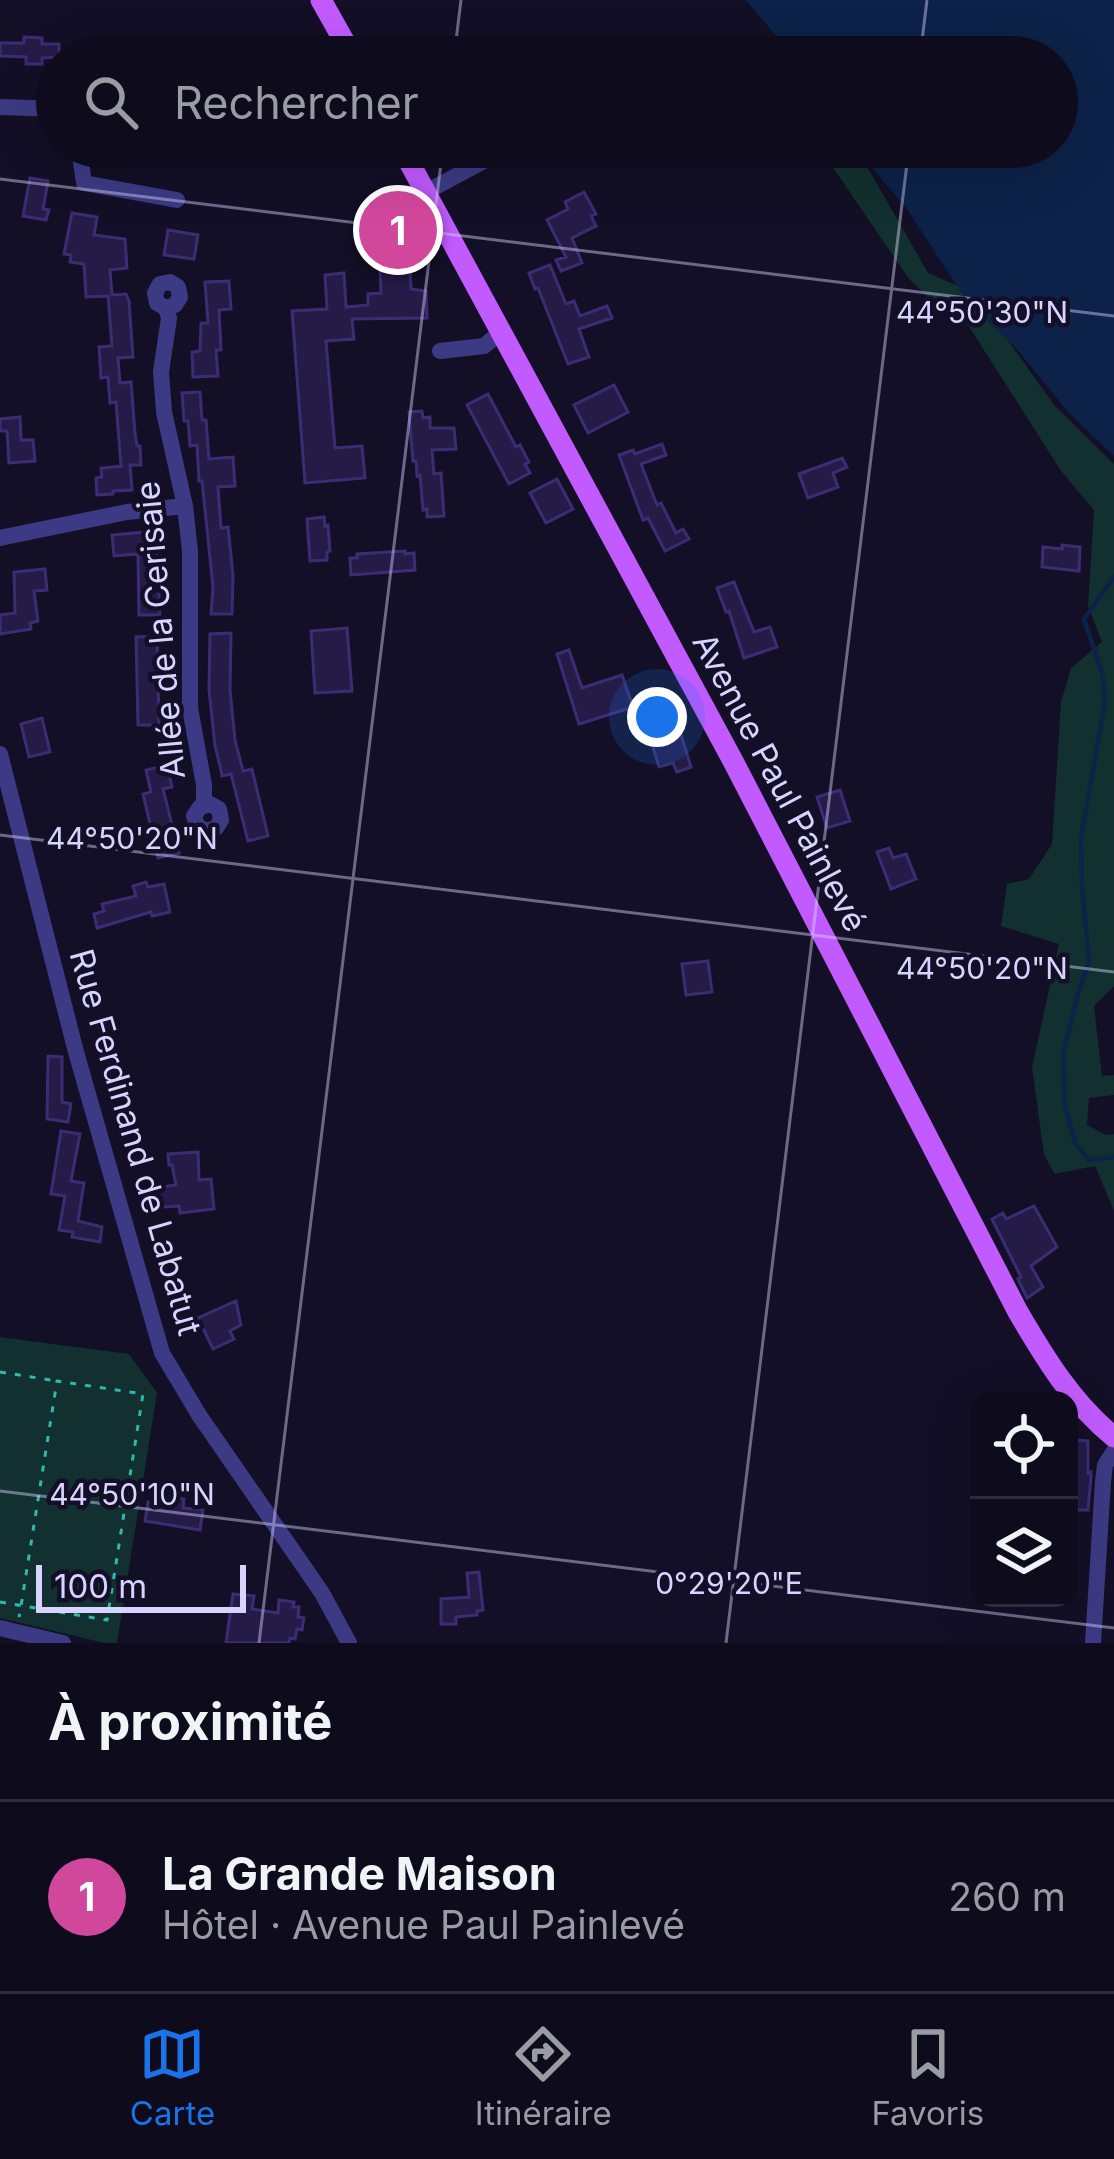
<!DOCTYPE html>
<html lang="fr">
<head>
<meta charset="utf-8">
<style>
	body { margin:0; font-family:Inter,sans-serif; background:#1c1929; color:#f1f3f6 }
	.controls { position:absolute; right:36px; bottom:36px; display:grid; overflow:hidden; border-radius:24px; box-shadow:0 12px 48px #0002 }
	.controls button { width:108px; height:108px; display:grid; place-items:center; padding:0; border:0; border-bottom:3px solid #2e2b3b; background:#0e0b1c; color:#f1f3f6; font:60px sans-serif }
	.scale { position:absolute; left:36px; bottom:30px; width:210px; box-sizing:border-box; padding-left:12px; border:6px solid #d9d4ff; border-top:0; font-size:33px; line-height:42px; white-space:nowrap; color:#d9d4ff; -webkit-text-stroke:9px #130f26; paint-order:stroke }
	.you { position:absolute; left:657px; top:717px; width:42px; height:42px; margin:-30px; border:9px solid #fff; border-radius:50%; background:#1a73e8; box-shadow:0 0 0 18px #1a73e833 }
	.badge { display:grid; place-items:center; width:78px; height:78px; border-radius:50%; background:#1a73e8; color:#fff; font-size:39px; font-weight:700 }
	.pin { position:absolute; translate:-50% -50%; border:6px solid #fff; box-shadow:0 3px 12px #0006 }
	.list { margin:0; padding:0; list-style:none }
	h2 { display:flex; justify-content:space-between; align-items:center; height:156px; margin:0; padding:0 48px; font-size:51px }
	h2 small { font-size:39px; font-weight:400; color:#9b9ba3 }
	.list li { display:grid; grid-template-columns:78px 1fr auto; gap:36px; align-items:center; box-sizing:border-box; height:192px; padding:0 48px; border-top:3px solid #2e2b3b }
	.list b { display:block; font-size:45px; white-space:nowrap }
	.list p { margin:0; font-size:39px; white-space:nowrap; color:#9b9ba3 }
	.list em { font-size:39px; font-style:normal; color:#9b9ba3 }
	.icon { flex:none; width:66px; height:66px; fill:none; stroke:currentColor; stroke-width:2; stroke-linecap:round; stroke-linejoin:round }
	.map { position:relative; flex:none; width:1114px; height:1643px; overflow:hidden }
	.search { position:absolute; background:#0e0b1c; box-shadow:0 12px 48px #0002; left:36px; right:36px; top:36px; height:132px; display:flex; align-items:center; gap:30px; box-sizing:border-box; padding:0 42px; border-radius:66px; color:#9b9ba3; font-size:45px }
	.sheet { height:348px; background:#0e0b1c }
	nav { display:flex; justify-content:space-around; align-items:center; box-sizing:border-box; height:168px; border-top:3px solid #2e2b3b; background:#0e0b1c; font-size:33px; color:#9b9ba3 }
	nav a { display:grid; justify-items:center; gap:6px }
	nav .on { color:#1a73e8 }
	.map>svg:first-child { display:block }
</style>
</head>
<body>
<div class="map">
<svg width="1114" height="1643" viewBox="0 0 1114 1643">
	<rect width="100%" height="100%" fill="#130f26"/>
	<path fill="#12302f" d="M819,147h37l72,126 46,20 81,113 59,58v522l-20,20 8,70 12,-1v20l-25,3 -2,27 19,10 8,-1v77l-19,-45 -40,8 -11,-19 -12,-88 27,-123 -58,-18 6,-42 22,-5 23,-35 9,-142 10,-34 31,-26 -14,-36 6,-96 -33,-39 -93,-146 -27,-16 -32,-30z
		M0,1337l129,17 28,39 -40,250h-13l-104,-25z"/>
	<path fill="#0c2248" d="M746,0h368v456l-46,-44 -52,-64 -50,-48 -59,-91 -53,-62h203v-90h-263z"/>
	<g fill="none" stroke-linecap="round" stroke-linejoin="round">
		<path stroke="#0c2248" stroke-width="4.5" d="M1114,577l-30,42 18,53 3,30 -24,136 1,50 7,74 -11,31 -15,62 2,50 10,38 14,17 25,-3"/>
	</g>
	<path fill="#241b47" stroke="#3b2d73" stroke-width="3" d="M24,37l18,1v6h17v13l-17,1v6h-16v-7l-26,-1v-13h24z
		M30,178l18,3 -5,28 6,1 -3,10 -23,-4z
		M584,192l12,22 -5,2 5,10 -24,12 10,25 -21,8 -5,-11 10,-3 -19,-37 21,-11 -3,-7z
		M72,213l25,4 -3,18 31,4 2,29 -17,2 2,25 14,-1 3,7 4,56 -15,1 2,25 11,-1 4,51 2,13h3l1,19h-11l2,25 -19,1v3l-16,1 -1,-17 6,-1 -1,-9 22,-2h-2l-5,-64 -6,1 -2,-26 -7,1 -2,-31 13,-1 -4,-50 -22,1 -2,-33 -14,-2 1,-7 -7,-1z
		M392,218l13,24 -29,15 -12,-24z
		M168,230l30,5 -4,24 -30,-4z
		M550,265l16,39 8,-3 6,15 27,-10 5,12 -33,11 10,28 -21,7 -30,-76 -3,1 -6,-16z
		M410,269l1,20 15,2 1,27 -75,1 2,20 -28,2 9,107 27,-2 3,32 -60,5 -13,-172 35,-2 -2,-34 19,-2 2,34 22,-2v-11l13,-1 -1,-22z
		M229,281l2,28 -12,1 2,40h-5l2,26 -25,1 -1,-25 8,-1 1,-28h7l-3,-41z
		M614,385l14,27 -40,21 -14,-28z
		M200,392l2,28h4l3,39 24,-2 2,29 -17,1 3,41 7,-1 5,48 -1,39h-21l2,-27 -11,-106h-3l-2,-36 -7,1 -2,-25h-4l-2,-28z
		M488,394l28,53 4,-2 9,17 -4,2 5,9 -21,11 -42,-79z
		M422,411l1,7 7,-1v11h24l2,21 -24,1 2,24 7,-1 3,43 -17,1v-8l-4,1 -3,-35 -3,1 -1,-15h-3l-4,-49z
		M20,417l1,23h12l2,21 -26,2 -2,-32h-7v-12z
		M662,444l4,11 -25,9 16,41 4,-2 15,30 7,-4 6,10 -24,12 -17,-33 -5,2 -24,-65 14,-5 2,4z
		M842,458l5,9 -14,6 5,14 -30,11 -9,-24z
		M557,479l16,30 -27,14 -16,-30z
		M324,517l1,9 3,-1 2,26 -3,1v8l-17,1 -3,-42z
		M156,531l4,84h-21l-1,-61 -24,2 -2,-21z
		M1062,545l18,2 -1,24 -37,-4 1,-20 19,2z
		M405,551v3l9,-1 1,17 -64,5 -1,-17h7v-4z
		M45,569l2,21 -13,1 4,30 -8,2 1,6 -31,5v-19l15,-2 -1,-41z
		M734,582l20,50 16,-5 7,20 -33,11 -15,-47 -3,1 -9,-24z
		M347,628l5,63 -37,2 -4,-62z
		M231,633l-1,57 5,50 8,31 9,-2 16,67 -20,5 -17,-67 -9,2 -1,-6 -6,-24 -6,-56 1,-56z
		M157,636l2,89h-21l-2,-88z
		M569,650l13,38 40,-13 11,32 -54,17 -22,-70z
		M671,702l20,65 -14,5 -4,-9 -14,4 -12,-40 -3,1 -6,-15z
		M42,718l8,34 -21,5 -8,-33z
		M167,765l5,22 -9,2 16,64 -21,5 -15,-64 8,-2 -5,-22z
		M840,790l10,31 -23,7 -10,-31z
		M889,848l4,10 13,-4 10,25 -25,10 -14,-37z
		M146,882l2,5 16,-3 6,28 -18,4 -1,-4 -54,16 -3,-14 10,-3 -2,-7 34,-8 -3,-10z
		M708,961l4,31 -26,3 -4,-31z
		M48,1056l14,1v45l9,2 -3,18 -21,-3z
		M61,1131l19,3 -9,47 13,2 -6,38 24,6 -2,15 -28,-5 1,-5 -14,-2 6,-34 -14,-2z
		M198,1152l1,28 12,-1 3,30 -34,4 -1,-7 -30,2 -2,-19 29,-4 -4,-20h-3l-1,-11z
		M1034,1206l23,41 -26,19 12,21 -16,11 -9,-19 3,-2 -29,-58 11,-6 3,6z
		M236,1301l5,24 -11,6 4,8 -21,10 -15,-31z
		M1076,1440l12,1v32l3,-1v5l-3,33h-11z
		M165,1496l19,3 -1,9 20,2 -3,20 -55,-9 3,-19 16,3z
		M479,1572l4,38 -6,1v4l-21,2v7h-15v-25l28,-2 -2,-24z
		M233,1594l21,2 -2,13 26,4 1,-13 15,2 -1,5h6l-1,10 6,1 -2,12 -5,-1 -2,10 -5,-1 -1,5h-63z"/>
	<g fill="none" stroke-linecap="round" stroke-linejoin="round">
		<path stroke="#2fb8b0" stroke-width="3" stroke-dasharray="6 9" stroke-linecap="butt" d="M0,1372l57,9
			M0,1602l107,18 36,-226 -86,-13 -36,225 -2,11"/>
		<path stroke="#3d3a85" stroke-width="16" d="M0,107l57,2
			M79,147l5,36 93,17
			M426,192l84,-45
			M166,308l9,-3 5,-8 -2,-10 -8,-5 -10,2 -5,9 2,10 9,5 3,10 -8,54 3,40 21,94 5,45v157l14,77v21l-4,1 -6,9 3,10 9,5 10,-3 5,-8 -2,-11 -9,-5 -6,2
			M440,351l44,-5 17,-14
			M0,538l127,-26 58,-6
			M0,754l76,298 86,301 37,62 123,178 27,50
			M0,1628l63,15
			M1093,1643l10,-162 2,-16 9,-14"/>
		<path stroke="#c25bff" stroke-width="21" d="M321,0l32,57
			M401,147l332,614 285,551c27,46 54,91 96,125"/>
	</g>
	<path fill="none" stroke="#d9d4ff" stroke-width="3" stroke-opacity="0.45" d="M454,57l7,-57M920,57l7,-57M0,179l1114,137M0,835l1114,137M0,1491l1114,137M259,1643l184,-1496M726,1643l183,-1496"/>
	<g text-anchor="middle" stroke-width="9" stroke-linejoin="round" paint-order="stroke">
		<g font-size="33" fill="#d9d4ff" stroke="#130f26">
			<text transform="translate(160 630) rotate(-95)" y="12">Allée de la Cerisaie</text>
			<text transform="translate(780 782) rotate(62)" y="12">Avenue Paul Painlevé</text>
			<text transform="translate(136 1142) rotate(74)" y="12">Rue Ferdinand de Labatut</text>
		</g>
	</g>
	<g font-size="30" text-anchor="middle" fill="#d9d4ff" stroke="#130f26" stroke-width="9" stroke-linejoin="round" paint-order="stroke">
		<text x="982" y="323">44°50'30"N</text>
		<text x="132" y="849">44°50'20"N</text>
		<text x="982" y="979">44°50'20"N</text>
		<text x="132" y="1505">44°50'10"N</text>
		<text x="729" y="1594">0°29'20"E</text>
	</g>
</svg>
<div class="controls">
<button><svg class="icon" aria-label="locate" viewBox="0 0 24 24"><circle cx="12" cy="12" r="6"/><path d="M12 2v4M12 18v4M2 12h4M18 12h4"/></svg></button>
<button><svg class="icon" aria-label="layers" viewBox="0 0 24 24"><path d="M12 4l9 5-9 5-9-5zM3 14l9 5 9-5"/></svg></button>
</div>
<div class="scale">100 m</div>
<div class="you"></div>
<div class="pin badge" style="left:398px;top:230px;background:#d1479c">1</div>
<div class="search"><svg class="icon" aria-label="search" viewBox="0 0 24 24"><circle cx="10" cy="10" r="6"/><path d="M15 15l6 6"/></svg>Rechercher</div>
</div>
<section class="sheet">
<h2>À proximité<small></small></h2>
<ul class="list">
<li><span class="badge" style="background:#d1479c">1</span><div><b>La Grande Maison</b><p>Hôtel · Avenue Paul Painlevé</p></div><em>260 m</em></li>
</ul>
</section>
<nav>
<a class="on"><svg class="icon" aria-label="map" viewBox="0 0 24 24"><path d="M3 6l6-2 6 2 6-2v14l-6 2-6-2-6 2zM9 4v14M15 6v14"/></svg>Carte</a>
<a><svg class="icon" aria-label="directions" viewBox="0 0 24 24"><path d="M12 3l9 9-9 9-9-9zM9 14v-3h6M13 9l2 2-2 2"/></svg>Itinéraire</a>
<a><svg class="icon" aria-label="saved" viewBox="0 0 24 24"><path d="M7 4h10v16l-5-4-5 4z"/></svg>Favoris</a>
</nav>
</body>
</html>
